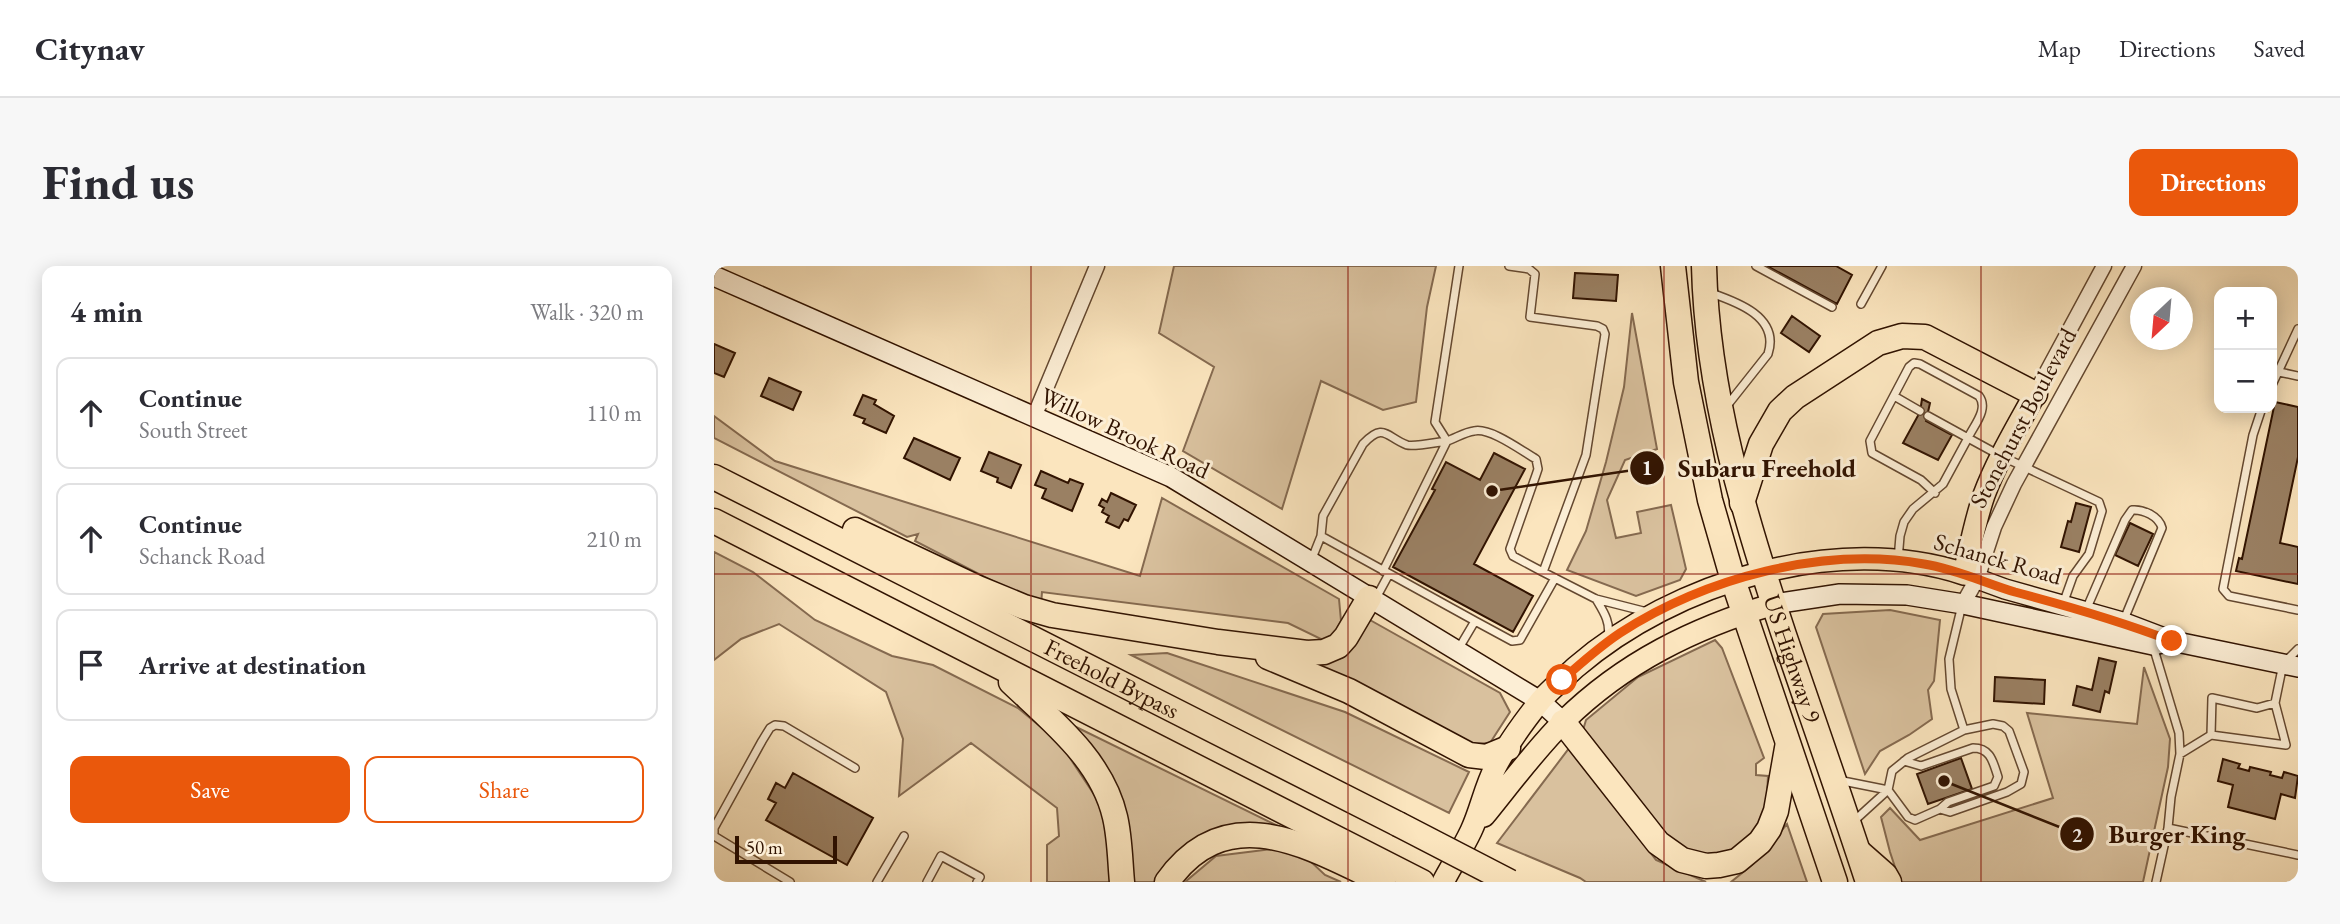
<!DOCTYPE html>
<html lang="en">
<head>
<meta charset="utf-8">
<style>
	body { margin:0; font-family:"EB Garamond",serif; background:#f7f7f7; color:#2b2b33 }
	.controls { position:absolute; right:21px; top:21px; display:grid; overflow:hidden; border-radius:14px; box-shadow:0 4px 18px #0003 }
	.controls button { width:63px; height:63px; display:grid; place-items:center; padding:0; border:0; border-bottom:2px solid #e1e1e2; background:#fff; color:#2b2b33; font:35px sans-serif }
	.compass { position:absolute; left:1416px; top:21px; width:63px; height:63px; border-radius:50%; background:#fff; box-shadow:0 4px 18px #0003; rotate:206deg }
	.scale { position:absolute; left:21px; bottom:18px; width:102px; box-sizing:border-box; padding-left:7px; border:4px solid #311301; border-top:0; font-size:19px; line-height:24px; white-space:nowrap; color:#311301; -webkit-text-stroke:5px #fceed5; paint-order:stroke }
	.stop { position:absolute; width:21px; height:21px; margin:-16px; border:5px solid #ea580c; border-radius:50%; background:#fff }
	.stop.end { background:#ea580c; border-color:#fff; box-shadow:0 2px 7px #0008 }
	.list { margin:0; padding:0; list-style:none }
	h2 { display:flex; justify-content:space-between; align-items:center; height:91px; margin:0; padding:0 28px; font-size:30px }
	h2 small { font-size:23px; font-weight:400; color:#7c7c81 }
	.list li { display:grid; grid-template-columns:46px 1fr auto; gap:21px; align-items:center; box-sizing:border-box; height:112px; margin:0 14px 14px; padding:0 14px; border:2px solid #e1e1e2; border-radius:14px }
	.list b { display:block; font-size:26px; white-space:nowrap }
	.list p { margin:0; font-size:23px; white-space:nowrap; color:#7c7c81 }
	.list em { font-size:23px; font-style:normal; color:#7c7c81 }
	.actions { display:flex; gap:14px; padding:21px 28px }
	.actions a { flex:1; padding:16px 0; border:2px solid #ea580c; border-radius:14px; text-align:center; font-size:24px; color:#ea580c }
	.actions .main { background:#ea580c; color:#fff }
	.icon { flex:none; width:38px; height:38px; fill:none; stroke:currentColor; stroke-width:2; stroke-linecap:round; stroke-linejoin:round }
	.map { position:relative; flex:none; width:1584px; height:616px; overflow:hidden; border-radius:14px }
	header { display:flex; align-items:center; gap:42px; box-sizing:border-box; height:98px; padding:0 35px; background:#fff; border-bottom:2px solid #e1e1e2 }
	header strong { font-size:33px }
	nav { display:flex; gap:38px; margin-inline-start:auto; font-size:24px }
	.intro { display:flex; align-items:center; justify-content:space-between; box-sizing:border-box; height:168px; padding:0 42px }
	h1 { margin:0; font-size:49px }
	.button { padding:18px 32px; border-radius:14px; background:#ea580c; color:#fff; font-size:24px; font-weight:700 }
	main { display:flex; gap:42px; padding:0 42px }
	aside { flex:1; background:#fff; border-radius:14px; box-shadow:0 4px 18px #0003 }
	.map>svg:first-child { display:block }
</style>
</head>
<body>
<header>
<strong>Citynav</strong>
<nav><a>Map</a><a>Directions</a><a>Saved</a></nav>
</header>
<div class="intro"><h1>Find us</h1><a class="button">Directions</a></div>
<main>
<aside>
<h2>4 min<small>Walk · 320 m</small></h2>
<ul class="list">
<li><svg class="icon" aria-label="ahead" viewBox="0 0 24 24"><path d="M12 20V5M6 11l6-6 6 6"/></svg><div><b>Continue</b><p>South Street</p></div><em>110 m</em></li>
<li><svg class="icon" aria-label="ahead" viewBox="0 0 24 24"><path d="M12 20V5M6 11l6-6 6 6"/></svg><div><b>Continue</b><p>Schanck Road</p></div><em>210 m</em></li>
<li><svg class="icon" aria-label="arrive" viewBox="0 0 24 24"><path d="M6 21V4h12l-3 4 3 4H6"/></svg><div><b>Arrive at destination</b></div></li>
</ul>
<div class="actions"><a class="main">Save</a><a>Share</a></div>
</aside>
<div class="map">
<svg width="1584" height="616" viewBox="0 0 1584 616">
	<rect width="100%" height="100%" fill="#fbe5be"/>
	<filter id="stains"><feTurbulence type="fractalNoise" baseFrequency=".00286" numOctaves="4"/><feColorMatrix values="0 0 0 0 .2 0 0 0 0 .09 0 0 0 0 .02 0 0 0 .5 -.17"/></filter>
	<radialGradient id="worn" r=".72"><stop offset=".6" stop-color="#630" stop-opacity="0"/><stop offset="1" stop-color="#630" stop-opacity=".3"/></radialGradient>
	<path fill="#d9c19e" stroke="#856a50" stroke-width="2" d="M460,0h262l-9,41 -11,95 -33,8 -62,-29 -39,128 -99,-58 31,-84 -55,-34z
		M918,47l25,136 -32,11 -18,40 9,38 25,-5 -4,-21 34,-7 15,64 -6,11 -44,16 -69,-26 19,-39 20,-69 18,-75z
		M0,150l61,45 365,115 22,-78 177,101 2,22 -12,22 -41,-20 -246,-31 -1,14 -126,-65 3,-7 -11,3 -193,-99z
		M0,286l39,20 62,48 77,36 41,9 85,43 42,35 41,62 8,47 1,30h-63v-37l12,-9 -2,-28 -86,-65 -72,53 4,-57 -17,-47 -107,-68 -38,15 -27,21z
		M1176,344l50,10 -6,61 -6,9 4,29 -23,16 -29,16 -15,23 -49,-147 7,-13z
		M656,354l130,73 10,19 -20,31 -22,1 -153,-77 29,-10z
		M1001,374l7,8 42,110 -8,6v11l12,1 -2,38 -14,28 -29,17 -54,-15 -86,-114 3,-10 52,-43z
		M453,387l178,59 124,60 -20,41 -318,-158z
		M1430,401l26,72 -2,28 -25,115h-243l-10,-30 -9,-35 9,-9 30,32 133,-42 -26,-85 110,11z
		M354,457l216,106 -48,-2 -79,55h-27z
		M856,481l86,113 50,22h-120l-6,-4 -83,-35z
		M1073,558l20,58h-76l22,-18z
		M566,582l27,10 18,17 16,7h-156l31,-26z"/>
	<path fill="#9a8063" stroke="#311301" stroke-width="2" d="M1053,0h69l16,9 -15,29z
		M861,7l43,2 -2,26 -43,-3z
		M1078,50l28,20 -11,16 -28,-19z
		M0,78l21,9 -11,24 -10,-4z
		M55,112l32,14 -8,18 -32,-14z
		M149,129l13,5 -2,4 20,12 -8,17 -23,-10 2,-4 -11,-4z
		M1208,133l8,4 -4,18 26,14 -14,25 -35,-17 17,-31z
		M1561,136l23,5v50l-18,86 18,4v37l-62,-13 3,-13 3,1z
		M200,172l46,20 -10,22 -46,-22z
		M275,186l32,13 -10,23 -14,-6 1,-4 -17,-7z
		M780,187l31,16 -51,95 59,32 -20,36 -120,-65 42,-77 -3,-1 14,-27 34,18z
		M327,205l27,12 2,-4 13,5 -11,27 -30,-13 4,-9 -11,-4z
		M397,227l25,12 -8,16 -4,-2 -5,9 -13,-6 3,-6 -7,-4 2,-4 -5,-3 3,-6 5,3z
		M1362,237l15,4 -12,45 -18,-5 7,-26 3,1z
		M1416,257l23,11 -15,32 -23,-11z
		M1385,392l17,4 -7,31 -4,-2 -5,21 -27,-7 4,-19 15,4z
		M1281,411l50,3 -1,24 -50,-3z
		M1247,492l11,31 -44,15 -11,-30z
		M1509,493l17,5 -2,4 11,3 1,-4 21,5 -1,3 12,3 2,-6 14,4 -3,22 -14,-4 -6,25 -47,-12 5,-22 -15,-4z
		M79,507l80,45 -26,47 -81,-45 10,-17 -8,-4 8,-16 9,5z"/>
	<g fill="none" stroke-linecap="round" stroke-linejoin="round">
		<defs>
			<path id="lane" d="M795,0l20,3 6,5 -5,43 67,9 6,3 2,5 -19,121 -43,117 53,27 51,13
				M1042,0l76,41
				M997,27c26,9 69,24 57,61l-42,53
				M1147,38l21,-38
				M1565,106l19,4
				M1558,119l26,-56
				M1180,130l26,15
				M1548,142l-9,27 -30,154 6,7 69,14
				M1214,150l40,22c6,-13 21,-29 11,-42l-59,-32 -6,-1 -5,4 -39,74 2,12 49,27 14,13
				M607,270l154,85
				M1184,294l2,-24 4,-14 9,-13 30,-25 25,-46 33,18 98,46 3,9 -13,43 -16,22 -10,28
				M597,295l10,-25 2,-20 40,-72c21,-22 23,-7 44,1 7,2 31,-3 40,-4l-12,-19 24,-156
				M669,305l64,-130c9,-3 18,-9 27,-10 16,-4 48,20 62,28l2,10 -2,6 -26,74 3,7 30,16
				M662,332l13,-24
				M882,333c7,12 15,23 12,38
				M1248,339l-13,54 2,30 13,41
				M1372,344l39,-90 7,-10c11,-1 27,6 30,18l-39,94
				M1439,380l26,87 1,21 -9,43 -3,31 -12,54
				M745,382l16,-27 37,20 8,-1 35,-62
				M1279,458l10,2 6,5 15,41 -3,12 -14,8 -57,20 -10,-3 -25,11 -7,-3 -20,-27 4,-19 16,-13 56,-28z
				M1497,469l1,-37 45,10 18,-5
				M1466,488l31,-19 75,10 -11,-42 8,-39 15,-15
				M1190,495l17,5 52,-18c18,0 20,14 25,29l-4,9 -46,16 -8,7
				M1124,514l50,10 -34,31
				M1454,562l130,27
				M0,567v-5l48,-87 8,-13 5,-3 9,1 71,42
				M0,570l76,46
				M163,616l27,-46
				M213,616l14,-26 39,21 -3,5"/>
			<path id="street" d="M1321,128l69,-128
				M320,151l63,-151
				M1249,338l14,-25 17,-52 20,-43 120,-218"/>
			<path id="secondary" d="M0,10l457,201 369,224 23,21
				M1250,308l41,15 117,33 50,19 126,26
				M1060,338l66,-10 67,1 56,9 190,41 19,-4"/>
			<path id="primary" d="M770,550c26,-32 51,-66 80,-95 60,-59 130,-93 210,-117
				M729,616c9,-17 20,-34 28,-51 10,-21 14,-45 25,-65 12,-23 29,-46 45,-66 11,-12 23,-22 35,-33 99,-85 261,-135 388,-93 6,-26 11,-53 20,-79 13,-35 33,-68 51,-101"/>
			<g id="highway">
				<path d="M959,0l13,116 24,118 23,80 102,302"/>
				<path id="s1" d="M990,0c3,127 40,249 80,369 28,82 57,164 84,247"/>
				<path id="s2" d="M0,211l684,347"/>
				<path d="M1028,237l19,-59 19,-33 15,-14 83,-54 24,-7 23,1 110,57"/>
				<path d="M0,255l708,361"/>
				<path d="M141,264l123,58 46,19 28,8 166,27 89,11 17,-1 14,-6 8,-9 23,-39"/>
				<path d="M554,391l81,34 120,64 17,2 22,-9"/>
				<path d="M297,416c41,39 91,78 104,135 5,21 5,44 7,65"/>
				<path d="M849,456l95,121 24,17 24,6 13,-1 18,-4 23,-19 9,-13 7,-18 11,-63"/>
				<path d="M1146,587l25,22 4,7"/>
				<path d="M453,616c61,-86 144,-34 216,0"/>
			</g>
		</defs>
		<use href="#lane" stroke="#644830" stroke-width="10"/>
		<use href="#street" stroke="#644830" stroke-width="17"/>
		<use href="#secondary" stroke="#311301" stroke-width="22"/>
		<use href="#primary" stroke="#311301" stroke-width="24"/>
		<use href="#highway" stroke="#311301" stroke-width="27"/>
		<use href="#lane" stroke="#fceed5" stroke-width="7"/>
		<use href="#street" stroke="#fceed5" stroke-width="14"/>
		<use href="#secondary" stroke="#fceed5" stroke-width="19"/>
		<use href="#primary" stroke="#fbe5be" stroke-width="21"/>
		<use href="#highway" stroke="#fbe5be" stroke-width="24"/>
		<defs>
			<path id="highway-bridge" d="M684,558l112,58"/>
		</defs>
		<use href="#highway-bridge" stroke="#311301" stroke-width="27" stroke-linecap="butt"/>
		<use href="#highway-bridge" stroke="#fbe5be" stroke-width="24"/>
	</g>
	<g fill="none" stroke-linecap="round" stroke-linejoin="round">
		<path stroke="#ea580c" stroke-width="9" d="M848,414c19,-17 37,-33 58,-47 85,-55 203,-87 304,-69 32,5 61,19 91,28 53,14 105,29 157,49"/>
	</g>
	<path fill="none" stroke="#8f2418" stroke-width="2" stroke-opacity="0.55" d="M317,0v616M634,0v616M950,0v616M1267,0v616M0,308h1584"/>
	<g text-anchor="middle" stroke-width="6" stroke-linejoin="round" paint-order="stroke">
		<g font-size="24" fill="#311301" stroke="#fceed5">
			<text transform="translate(1309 152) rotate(-62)" y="8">Stonehurst Boulevard</text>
			<text transform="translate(411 167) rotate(25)" y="8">Willow Brook Road</text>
			<text transform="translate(1284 293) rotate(16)" y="8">Schanck Road</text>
			<text dy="8" stroke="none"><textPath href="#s1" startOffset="404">US Highway 9</textPath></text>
			<text dy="8" stroke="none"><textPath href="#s2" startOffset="446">Freehold Bypass</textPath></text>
		</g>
	</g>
	<path fill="none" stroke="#311301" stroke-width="2.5" d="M778 225L933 202M1230 515L1363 568"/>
	<g fill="#311301" stroke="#fceed5" stroke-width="2.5">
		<circle cx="778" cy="225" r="7"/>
		<circle cx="1230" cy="515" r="7"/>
		<circle cx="933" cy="202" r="18"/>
		<circle cx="1363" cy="568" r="18"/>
	</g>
	<g font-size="21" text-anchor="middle" font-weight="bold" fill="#fff">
		<text x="933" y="209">1</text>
		<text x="1363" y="576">2</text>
	</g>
	<g font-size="26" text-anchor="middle" font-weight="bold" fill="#311301" stroke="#fceed5" stroke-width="6" stroke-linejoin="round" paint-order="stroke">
		<text x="1053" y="211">Subaru Freehold</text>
		<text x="1463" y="577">Burger King</text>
	</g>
	<rect width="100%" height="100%" filter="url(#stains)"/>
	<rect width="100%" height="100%" fill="url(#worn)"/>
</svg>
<div class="controls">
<button>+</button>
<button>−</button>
</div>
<svg class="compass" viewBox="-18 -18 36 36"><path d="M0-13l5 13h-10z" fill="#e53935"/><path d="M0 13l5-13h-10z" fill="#7c7c81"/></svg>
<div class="scale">50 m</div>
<div class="stop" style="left:848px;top:414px"></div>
<div class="stop end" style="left:1458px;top:375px"></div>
</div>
</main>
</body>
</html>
